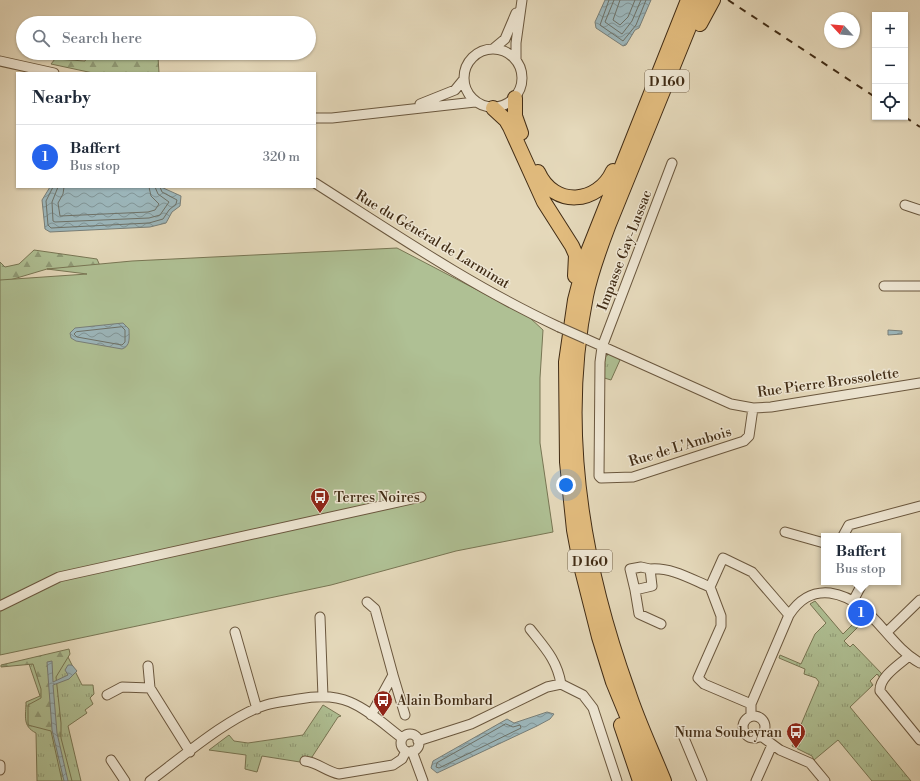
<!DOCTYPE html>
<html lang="en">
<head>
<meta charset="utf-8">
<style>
	body { margin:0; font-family:"Libre Bodoni",serif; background:#f6f6f7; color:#1f2937 }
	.controls { position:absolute; right:12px; top:12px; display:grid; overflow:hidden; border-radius:0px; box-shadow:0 1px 3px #0004 }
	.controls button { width:36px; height:36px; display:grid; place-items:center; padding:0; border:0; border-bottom:1px solid #e0e1e3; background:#fff; color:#1f2937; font:20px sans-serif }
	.compass { position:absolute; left:824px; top:12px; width:36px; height:36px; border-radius:50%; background:#fff; box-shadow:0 1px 3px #0004; rotate:296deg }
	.you { position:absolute; left:566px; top:485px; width:14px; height:14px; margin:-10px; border:3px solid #fff; border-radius:50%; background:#1a73e8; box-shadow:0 0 0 6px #1a73e833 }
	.badge { display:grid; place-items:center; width:26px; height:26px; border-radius:50%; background:#2563eb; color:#fff; font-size:13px; font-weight:700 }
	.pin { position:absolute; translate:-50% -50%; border:2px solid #fff; box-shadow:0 1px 4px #0006 }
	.popup { position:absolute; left:821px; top:533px; width:80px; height:52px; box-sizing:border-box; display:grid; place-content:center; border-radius:0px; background:#fff; filter:drop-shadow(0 1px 3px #0005); font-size:13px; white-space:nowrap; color:#747a83 }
	.popup b { font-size:15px; color:#1f2937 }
	.popup::after { content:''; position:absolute; left:50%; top:100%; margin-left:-8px; border:8px solid transparent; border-top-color:#fff }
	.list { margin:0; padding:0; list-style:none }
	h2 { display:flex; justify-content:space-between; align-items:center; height:52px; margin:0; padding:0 16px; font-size:17px }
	h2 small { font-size:13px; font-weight:400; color:#747a83 }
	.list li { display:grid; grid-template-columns:26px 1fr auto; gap:12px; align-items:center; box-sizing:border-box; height:64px; padding:0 16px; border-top:1px solid #e0e1e3 }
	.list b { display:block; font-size:15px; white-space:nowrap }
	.list p { margin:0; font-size:13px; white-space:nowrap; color:#747a83 }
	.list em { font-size:13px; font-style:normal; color:#747a83 }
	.icon { flex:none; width:22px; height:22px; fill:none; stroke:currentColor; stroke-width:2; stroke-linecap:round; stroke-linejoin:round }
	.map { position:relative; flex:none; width:920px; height:781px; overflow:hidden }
	.search { position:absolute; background:#fff; box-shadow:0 1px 3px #0004; left:16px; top:16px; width:300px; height:44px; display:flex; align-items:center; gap:10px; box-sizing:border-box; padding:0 14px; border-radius:22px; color:#747a83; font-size:15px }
	.panel { position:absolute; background:#fff; box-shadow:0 1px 3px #0004; left:16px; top:72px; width:300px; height:116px; border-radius:0px }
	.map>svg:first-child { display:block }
</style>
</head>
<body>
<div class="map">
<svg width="920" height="781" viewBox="0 0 920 781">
	<defs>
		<pattern id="grass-tufts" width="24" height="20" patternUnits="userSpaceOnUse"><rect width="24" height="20" fill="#afc094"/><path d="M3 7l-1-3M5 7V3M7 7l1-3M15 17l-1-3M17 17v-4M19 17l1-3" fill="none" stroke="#909c78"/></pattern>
		<pattern id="forest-firs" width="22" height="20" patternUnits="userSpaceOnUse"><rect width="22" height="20" fill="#afc094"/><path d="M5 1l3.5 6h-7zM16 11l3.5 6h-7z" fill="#909c78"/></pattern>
		<pattern id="water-waves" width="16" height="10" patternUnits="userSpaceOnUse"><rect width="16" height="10" fill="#9cb7bc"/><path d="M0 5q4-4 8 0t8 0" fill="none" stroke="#819598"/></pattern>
	</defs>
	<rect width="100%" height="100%" fill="#e5d9bb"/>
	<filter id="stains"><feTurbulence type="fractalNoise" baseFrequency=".005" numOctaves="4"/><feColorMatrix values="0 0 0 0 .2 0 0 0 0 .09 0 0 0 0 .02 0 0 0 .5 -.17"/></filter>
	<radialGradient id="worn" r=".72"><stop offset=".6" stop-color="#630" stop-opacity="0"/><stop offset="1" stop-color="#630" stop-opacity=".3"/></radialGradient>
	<path fill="url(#grass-tufts)" stroke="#787654" d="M609,354l6,2 5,4 -9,20 -10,-3 4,-20z
		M815,601l28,33 19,-19 4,4 -22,22 6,6 3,-3 31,32 -3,3 -4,-5 -7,7 3,4 -23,22 61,74h-39l-34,-41 -24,20 -2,-4 -20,-10 27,-64 -3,-4 -12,-4 1,-5 -26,-11 1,-3 21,9 14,-30 11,-11 -16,-19z
		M65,651l17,34h11l1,9 -4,4 3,6 -8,6 2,3 -19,13 13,55h-44l-1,-48c-14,-7 -10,-17 -10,-31l14,-6 -11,-32z
		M323,705l18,11 -3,1 -26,40 -12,5 -38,-6 -5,16 -12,-3 1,-14 -37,-5 20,-15 5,6 14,2 55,-8z"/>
	<path fill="url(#forest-firs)" stroke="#787654" d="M89,53h79l-10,4 1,16h-66l-42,-9 4,-5 30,2z
		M34,250l63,9 4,9 -54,1 -47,14v-21l5,5 14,-3z
		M69,649l1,5 -14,23 5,46v15l11,43h-10l-11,-50 -23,-6v-20l13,-7v-9l-8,-25 -32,3v-2z"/>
	<path fill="#afc094" stroke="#787654" d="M397,248l132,69 14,13 -3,48v65l13,89 -97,19 -125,34 -331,70v-375l87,-6 -40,-5 85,-8z"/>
	<path fill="url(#water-waves)" stroke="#787f79" d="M605,0h46l-12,28 -4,2 -9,15 -3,1 -27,-18 -1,-6z
		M50,187h111l20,9 -1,10 -8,6 -6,11 -16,4 -100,5 -5,-3 -3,-29z
		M123,323l6,6c0,8 2,17 -7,20l-46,-8 -5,-3 -1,-5 5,-5z
		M888,330l14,1v3l-14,1z
		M52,661l1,21 15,-7 -3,-5 3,-5h4l5,6 -8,8 -16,6 4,48 11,48h-4l-12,-51 -5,-68z
		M547,712l7,2 -4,5 -13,7 -100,47 -6,-5 2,-7 74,-42 7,4z"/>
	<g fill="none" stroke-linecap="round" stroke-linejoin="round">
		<path stroke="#6e7268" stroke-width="1" d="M609,0l-9,25 23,16 13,-16 10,-25
			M614,0l-9,22 17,12 10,-13 9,-21
			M620,0l-7,20 7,5 8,-8 7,-17
			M53,187l-7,14 2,24 3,3 98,-5 14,-4 6,-9 7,-6 1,-4 -15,-8 -2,-5
			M58,187l-6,15 1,19 2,1 94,-4 11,-3 9,-13 -11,-8 -3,-7
			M64,187l-1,7 -5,9 2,13 88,-4 7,-2 4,-6 -8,-8 -2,-9
			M122,327l3,3v12l-3,3 -45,-8 -3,-3 2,-2z
			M506,724l7,3 7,-2 1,3 -82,40 -3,-1 1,-4z"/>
		<defs>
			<path id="minor" d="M464 78a29 29 0 1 1 58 0a29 29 0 1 1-58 0Z
				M493,49l12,-10 11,-26
				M516,60v-17l6,-43
				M0,61l54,12
				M420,104l35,-14 9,-11
				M315,118h17l143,-16
				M672,163l-70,184 -2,15 -1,114 2,2 32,-1 111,-36 5,-5 4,-28
				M315,183c80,51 158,104 244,144
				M905,205l15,5
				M884,286h36
				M586,339l145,65 22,4 18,-1 149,-24
				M785,532l39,11
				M843,536l6,-11 71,-19
				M650,569l-9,-2 -11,2 5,21 17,-4 -2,-17c21,-2 41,10 60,18l11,29v10l-23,52 6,6 47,20
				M710,587l13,-29 29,14 37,43
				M635,590l4,24 22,10
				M853,601l8,-15 -1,-4
				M367,602l8,7 18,66 -22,40
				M0,606l59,-29 362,-80
				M320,617l3,80
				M530,629c15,19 27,31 31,55
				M235,632l22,77
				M887,632l33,-32
				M909,656c-9,8 -30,21 -29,35l40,49
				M148,666l2,22 40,64
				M393,675l12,40
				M107,695l15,-8 28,1
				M743 727a11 11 0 1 1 22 0a11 11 0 1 1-22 0Z
				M751,716v-12l38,-89c10,-15 22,-24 41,-22 42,6 56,51 90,70
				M682,733l20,48
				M401 743a9 9 0 1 1 18 0a9 9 0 1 1-18 0Z
				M761,736l19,14 30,13 15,18
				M418,741l53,-17 76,-37 14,-3 22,11 10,13 24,73
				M412,751l11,30
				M111,760l14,21
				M305,761c12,1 22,11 34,13l54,-9 9,-6 4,-8
				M0,765v5
				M150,781c31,-23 81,-66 116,-76 11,-3 22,-4 33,-6 17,-3 35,-4 51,3 19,8 36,24 52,36
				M756,781l16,-36"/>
			<path id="highway" d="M700,24l13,-24
				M515,98v18l6,17
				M493,108l13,12 4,7 34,75 28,44 4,9 -1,21
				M538,172c16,36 60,32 75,-1
				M621,725l19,56
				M653,779l-40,-97 -14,-45 -19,-75 -6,-32 -7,-68 -1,-100 9,-62 12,-46 101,-254
				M664,781c-12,-30 -26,-59 -36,-90 -45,-125 -69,-262 -42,-395 5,-25 14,-48 23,-72l91,-224"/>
		</defs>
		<use href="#minor" stroke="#6a573e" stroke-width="11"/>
		<use href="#highway" stroke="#412c15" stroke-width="16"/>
		<use href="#minor" stroke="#eee6d3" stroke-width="9"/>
		<use href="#highway" stroke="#e2bc7e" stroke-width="14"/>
		<path stroke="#412c15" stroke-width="2" stroke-dasharray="7 7" stroke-linecap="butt" d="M728,0l147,97
			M905,117l15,10"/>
		<defs>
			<path id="minor-bridge" d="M559,327l27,12"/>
		</defs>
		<use href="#minor-bridge" stroke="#6a573e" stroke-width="11" stroke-linecap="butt"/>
		<use href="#minor-bridge" stroke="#eee6d3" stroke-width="9"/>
	</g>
	<defs>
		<symbol id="bus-pin" viewBox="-11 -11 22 30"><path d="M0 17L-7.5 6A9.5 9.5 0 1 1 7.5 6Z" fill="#8f2418" stroke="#eee6d3"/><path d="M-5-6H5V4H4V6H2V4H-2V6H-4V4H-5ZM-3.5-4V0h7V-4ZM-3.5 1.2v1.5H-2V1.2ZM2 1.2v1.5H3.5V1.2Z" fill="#fff"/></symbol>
	</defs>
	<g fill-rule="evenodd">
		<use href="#bus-pin" x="309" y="486" width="22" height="30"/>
		<use href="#bus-pin" x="372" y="689" width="22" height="30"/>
		<use href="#bus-pin" x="785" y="721" width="22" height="30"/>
	</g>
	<g text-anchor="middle" stroke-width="3" stroke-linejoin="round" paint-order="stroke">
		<g fill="#eee6d3" stroke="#75644e" stroke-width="1">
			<rect x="645" y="70" width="44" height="22" rx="3"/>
			<rect x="568" y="550" width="44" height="22" rx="3"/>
		</g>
		<g font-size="13" font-weight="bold" fill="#412c15">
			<text x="667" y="86">D 160</text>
			<text x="590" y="566">D 160</text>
		</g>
		<g font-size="14" fill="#412c15" stroke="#eee6d3">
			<text transform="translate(433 239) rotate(31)" y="5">Rue du Général de Larminat</text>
			<text transform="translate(624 250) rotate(-69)" y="5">Impasse Gay-Lussac</text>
			<text transform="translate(828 382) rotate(-8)" y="5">Rue Pierre Brossolette</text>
			<text transform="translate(680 446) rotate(-17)" y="5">Rue de L'Ambois</text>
		</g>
		<g font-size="14" fill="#412c15" stroke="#eee6d3" text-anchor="start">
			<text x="334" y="502">Terres Noires</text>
			<text x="397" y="705">Alain Bombard</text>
			<text x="782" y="737" text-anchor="end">Numa Soubeyran</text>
		</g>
	</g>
	<rect width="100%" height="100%" filter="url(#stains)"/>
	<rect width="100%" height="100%" fill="url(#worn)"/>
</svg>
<div class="controls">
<button>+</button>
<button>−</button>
<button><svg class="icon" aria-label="locate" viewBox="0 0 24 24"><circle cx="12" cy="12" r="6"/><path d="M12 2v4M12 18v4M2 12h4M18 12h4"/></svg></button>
</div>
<svg class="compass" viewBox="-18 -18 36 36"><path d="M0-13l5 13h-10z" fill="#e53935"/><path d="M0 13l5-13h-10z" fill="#747a83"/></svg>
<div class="you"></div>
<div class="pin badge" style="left:861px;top:613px">1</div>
<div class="popup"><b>Baffert</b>Bus stop</div>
<div class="search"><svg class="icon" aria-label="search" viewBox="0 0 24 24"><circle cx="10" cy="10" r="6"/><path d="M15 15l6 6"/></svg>Search here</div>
<section class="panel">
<h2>Nearby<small></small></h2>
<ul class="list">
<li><span class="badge">1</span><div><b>Baffert</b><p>Bus stop</p></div><em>320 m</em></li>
</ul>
</section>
</div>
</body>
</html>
